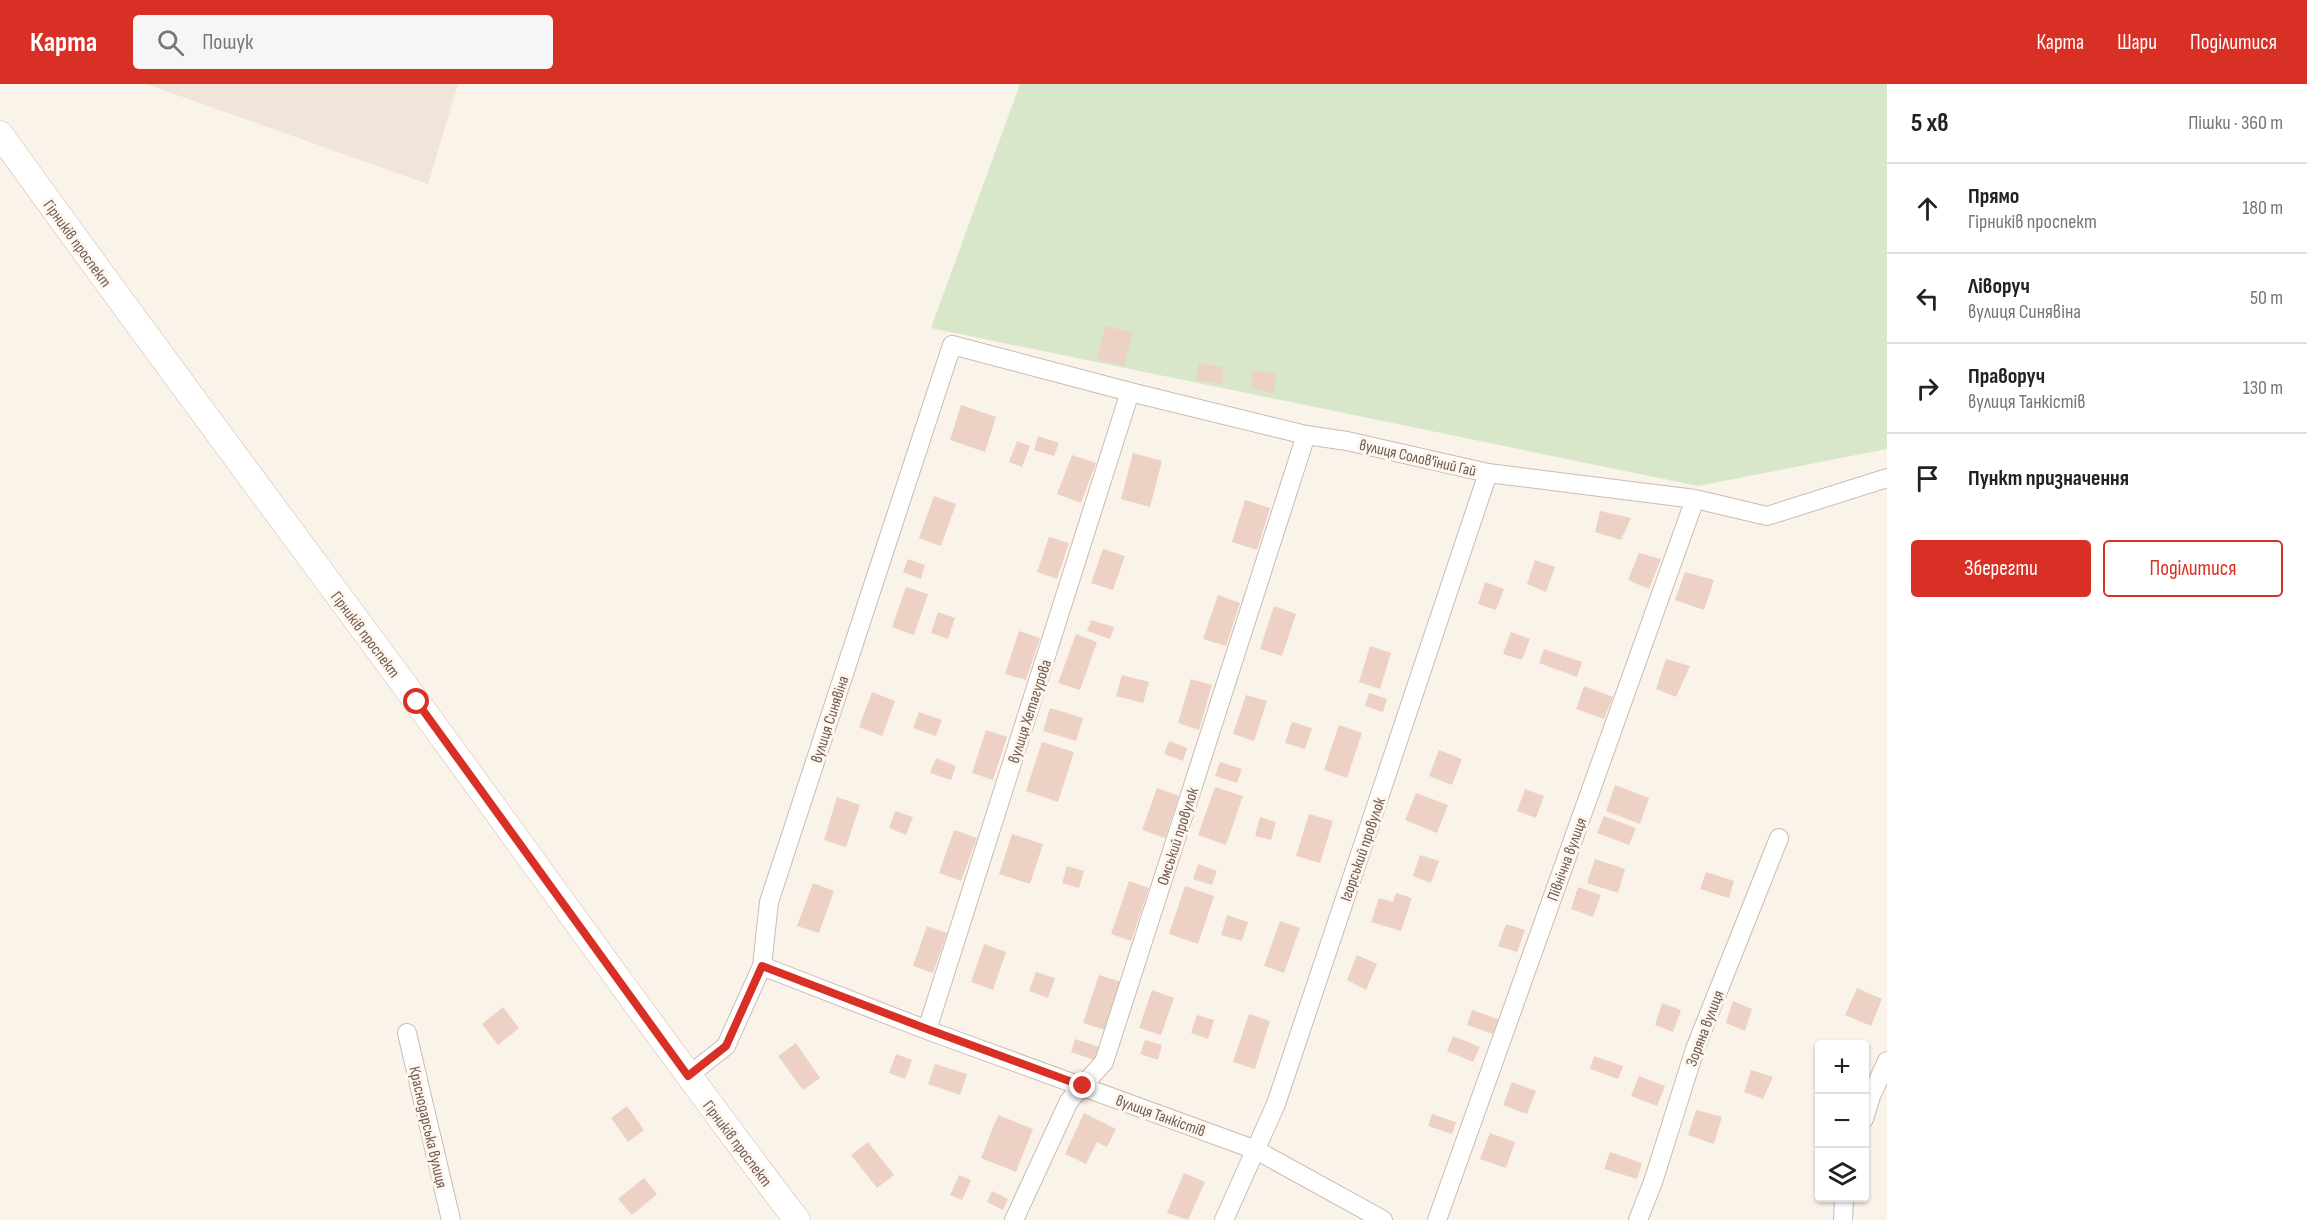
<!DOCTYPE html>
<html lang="uk">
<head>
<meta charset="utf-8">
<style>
	body { margin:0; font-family:"Sofia Sans Condensed",sans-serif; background:#f6f6f6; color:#222 }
	.controls { position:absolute; right:18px; bottom:18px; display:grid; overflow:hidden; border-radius:6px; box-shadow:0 2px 4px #0004 }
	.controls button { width:54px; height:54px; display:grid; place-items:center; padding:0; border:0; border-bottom:2px solid #e0e0e0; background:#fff; color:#222; font:30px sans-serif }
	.stop { position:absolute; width:18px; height:18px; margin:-14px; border:4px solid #d93025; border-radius:50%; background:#fff }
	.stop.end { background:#d93025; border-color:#fff; box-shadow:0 2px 6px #0008 }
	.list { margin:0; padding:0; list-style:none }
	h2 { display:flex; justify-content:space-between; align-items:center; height:78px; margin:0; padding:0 24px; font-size:26px }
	h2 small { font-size:20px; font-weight:400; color:#767676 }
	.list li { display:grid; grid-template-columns:39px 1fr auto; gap:18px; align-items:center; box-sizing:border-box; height:90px; padding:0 24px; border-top:2px solid #e0e0e0 }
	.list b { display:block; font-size:22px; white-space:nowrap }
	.list p { margin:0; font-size:20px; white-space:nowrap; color:#767676 }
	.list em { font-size:20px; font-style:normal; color:#767676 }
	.actions { display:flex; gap:12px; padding:18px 24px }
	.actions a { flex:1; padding:14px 0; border:2px solid #d93025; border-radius:6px; text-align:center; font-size:21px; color:#d93025 }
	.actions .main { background:#d93025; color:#fff }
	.icon { flex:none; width:33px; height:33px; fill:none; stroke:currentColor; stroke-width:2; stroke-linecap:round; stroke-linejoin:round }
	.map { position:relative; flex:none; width:1887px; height:1136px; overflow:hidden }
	header { display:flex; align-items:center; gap:36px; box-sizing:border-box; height:84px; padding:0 30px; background:#d93025; color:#fff }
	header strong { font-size:28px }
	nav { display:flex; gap:33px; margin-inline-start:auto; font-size:21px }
	.search { width:420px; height:54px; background:#f6f6f6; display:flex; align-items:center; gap:15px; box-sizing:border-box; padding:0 21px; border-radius:6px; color:#767676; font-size:22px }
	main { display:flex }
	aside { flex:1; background:#fff }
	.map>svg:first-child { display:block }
</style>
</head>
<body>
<header>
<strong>Карта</strong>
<div class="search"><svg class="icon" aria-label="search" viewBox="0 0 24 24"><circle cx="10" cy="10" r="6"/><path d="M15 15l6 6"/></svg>Пошук</div>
<nav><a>Карта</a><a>Шари</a><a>Поділитися</a></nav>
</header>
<main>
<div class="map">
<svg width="1887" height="1136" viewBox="0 0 1887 1136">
	<rect width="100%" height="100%" fill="#faf3ea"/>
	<path fill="#f1e4d9" d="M146,0h312l-30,100z"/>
	<path fill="#d8e7c9" d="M1020,0h867v365l-189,37 -767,-158z"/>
	<path fill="#edd1c5" d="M1105,242l28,7 -9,33 -27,-7z
		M1199,279l25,4 -3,17 -25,-4z
		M1253,286l24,4 -3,19 -23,-5z
		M961,321l35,12 -11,35 -35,-12z
		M1038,352l21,7 -5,13 -20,-6z
		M1017,357l13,5 -8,21 -13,-5z
		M1133,369l29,8 -12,46 -29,-8z
		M1072,371l24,8 -15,40 -24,-9z
		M934,412l22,8 -15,42 -22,-8z
		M1245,416l25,8 -13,42 -25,-8z
		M1600,427l31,7 -10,22 -26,-8z
		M1049,453l20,6 -12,36 -20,-7z
		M1103,465l22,7 -12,34 -22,-7z
		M1639,469l22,6 -12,30 -21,-9z
		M908,475l17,6 -4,14 -18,-7z
		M1535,476l20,7 -9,25 -19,-8z
		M1685,488l29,8 -10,30 -29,-10z
		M1485,498l19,7 -8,21 -18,-6z
		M906,503l22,7 -14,41 -22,-8z
		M1218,511l22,8 -14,43 -23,-7z
		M1274,522l22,8 -14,42 -22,-7z
		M938,528l17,6 -7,21 -17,-6z
		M1091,536l23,7 -4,12 -23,-8z
		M1019,547l21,7 -14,42 -21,-6z
		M1511,548l19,7 -8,21 -19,-6z
		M1076,550l21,8 -17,48 -22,-7z
		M1370,562l21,7 -11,36 -21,-7z
		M1544,565l38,13 -5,15 -38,-14z
		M1666,575l24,7 -14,31 -20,-8z
		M1122,591l27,7 -6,21 -27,-7z
		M1191,595l21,6 -13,45 -21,-7z
		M1584,602l29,11 -9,22 -28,-10z
		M872,608l23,9 -13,35 -23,-9z
		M1369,609l18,6 -4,13 -18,-6z
		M1246,611l21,6 -13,40 -21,-7z
		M1050,624l33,10 -7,23 -33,-10z
		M919,628l23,8 -6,16 -23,-8z
		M1292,638l20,6 -7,21 -20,-6z
		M1339,641l23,8 -15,45 -23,-8z
		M986,646l21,7 -14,43 -21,-7z
		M1169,657l18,7 -4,13 -19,-7z
		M1042,658l32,10 -16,50 -32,-11z
		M1439,666l23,9 -10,26 -23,-9z
		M936,674l20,8 -5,14 -21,-7z
		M1220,678l22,7 -5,14 -22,-7z
		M1615,701l34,13 -9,26 -34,-13z
		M1215,703l28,9 -17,49 -28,-10z
		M1157,704l22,8 -14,42 -23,-8z
		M1525,705l19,7 -8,22 -19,-7z
		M1416,709l32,12 -11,28 -32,-13z
		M837,713l23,8 -14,42 -22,-7z
		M895,727l18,6 -7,18 -17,-7z
		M1309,730l24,7 -13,42 -24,-7z
		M1604,732l32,12 -7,17 -32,-12z
		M1260,733l16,5 -5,18 -16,-4z
		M954,746l23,8 -16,43 -22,-8z
		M1012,750l31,10 -13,40 -31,-10z
		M1420,771l19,6 -8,22 -18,-7z
		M1595,775l30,10 -7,24 -31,-10z
		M1198,780l19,7 -5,14 -19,-6z
		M1067,782l17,5 -5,17 -17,-5z
		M1706,788l28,9 -5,17 -29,-9z
		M1129,797l20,7 -18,53 -20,-7z
		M813,799l21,8 -15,42 -22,-7z
		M1185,802l29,10 -16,48 -29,-10z
		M1578,803l23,8 -8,22 -22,-8z
		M1396,809l16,5 -11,33 -30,-9 8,-24 14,4z
		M1227,831l21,7 -6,19 -21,-6z
		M1280,837l20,7 -16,45 -20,-7z
		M1506,840l19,6 -8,22 -19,-6z
		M927,842l20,7 -14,40 -20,-7z
		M984,860l22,8 -13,38 -22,-8z
		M1357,871l20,9 -11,26 -19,-10z
		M1036,888l19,6 -7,20 -19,-7z
		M1099,891l22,7 -16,48 -22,-7z
		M1857,904l25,11 -11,27 -26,-11z
		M1152,906l22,8 -13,37 -22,-7z
		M1733,917l19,8 -7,22 -19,-8z
		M1662,919l19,7 -8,22 -18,-7z
		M503,923l16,21 -21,17 -16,-21z
		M1472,926l26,9 -5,15 -26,-9z
		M1249,930l21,7 -15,48 -22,-7z
		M1197,931l17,5 -6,19 -17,-6z
		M1453,952l27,11 -7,15 -26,-11z
		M1075,955l27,9 -5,13 -26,-9z
		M1145,956l17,5 -4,15 -18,-6z
		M796,959l24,35 -17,12 -25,-34z
		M896,970l16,6 -7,19 -16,-6z
		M1594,972l29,10 -5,13 -28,-10z
		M935,980l32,10 -7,21 -32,-11z
		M1751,986l22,7 -10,22 -19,-7z
		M1639,992l26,10 -8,20 -26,-10z
		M1512,998l24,9 -9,23 -24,-9z
		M627,1022l17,24 -16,12 -17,-24z
		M1696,1026l26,7 -8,27 -26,-9z
		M1084,1029l32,16 -9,18 -10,-5 -11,22 -21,-10z
		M1432,1030l24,8 -4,12 -24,-8z
		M998,1031l35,14 -17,43 -35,-14z
		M1490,1049l25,9 -9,26 -26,-9z
		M868,1058l26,33 -17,13 -26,-33z
		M1610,1068l32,11 -5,16 -33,-10z
		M1184,1089l21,9 -17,38 -21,-7z
		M959,1091l12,5 -9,20 -12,-5z
		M644,1094l13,16 -25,21 -14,-16z
		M992,1107l16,8 -5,11 -16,-8z"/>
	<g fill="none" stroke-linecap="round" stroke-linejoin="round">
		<defs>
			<path id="minor" d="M762,882l165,64 329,120 127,70
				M927,946l203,-638
				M407,949l44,187
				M688,992l38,-30 36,-80 7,-64 183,-557 178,47 176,43 41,6 141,32 207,26 72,17 120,-38
				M1864,1035l7,-23 16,-35
				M1014,1136l55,-119 35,-39 202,-627
				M1224,1136l52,-116 212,-631
				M1437,1136l258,-721
				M1638,1136l15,-38 42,-133 84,-211
				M1843,1136l1,-22"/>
			<path id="secondary" d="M0,50c137,191 278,379 417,568 127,173 250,348 380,518"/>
		</defs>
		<use href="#minor" stroke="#cbbbb1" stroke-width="20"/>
		<use href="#secondary" stroke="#d0bcb2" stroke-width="27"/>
		<use href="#minor" stroke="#fff" stroke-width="18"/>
		<use href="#secondary" stroke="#fff" stroke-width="26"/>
	</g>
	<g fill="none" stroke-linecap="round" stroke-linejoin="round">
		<path stroke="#d93025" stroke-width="8" d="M417,618l271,374 38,-30 36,-80 165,63 156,57"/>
	</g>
	<g text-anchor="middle" stroke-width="6" stroke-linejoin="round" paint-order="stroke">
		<g font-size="16" fill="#725a50" stroke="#fdf7f0">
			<text transform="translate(78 159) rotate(54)" y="6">Гірників проспект</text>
			<text transform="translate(1418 373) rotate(13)" y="6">вулиця Солов'їний Гай</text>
			<text transform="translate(366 550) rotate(53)" y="6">Гірників проспект</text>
			<text transform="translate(1029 627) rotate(-72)" y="6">вулиця Хетагурова</text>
			<text transform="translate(829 635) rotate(-72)" y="6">вулиця Синявіна</text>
			<text transform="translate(1177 752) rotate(-72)" y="6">Омський провулок</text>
			<text transform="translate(1362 765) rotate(-71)" y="6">Ігорський провулок</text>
			<text transform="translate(1566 775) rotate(-70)" y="6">Північна вулиця</text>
			<text transform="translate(1704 944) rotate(-69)" y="6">Зоряна вулиця</text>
			<text transform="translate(1161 1031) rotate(20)" y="6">вулиця Танкістів</text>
			<text transform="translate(429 1043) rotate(77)" y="6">Краснодарська вулиця</text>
			<text transform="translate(738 1059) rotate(53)" y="6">Гірників проспект</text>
		</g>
	</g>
</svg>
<div class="controls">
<button>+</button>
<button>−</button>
<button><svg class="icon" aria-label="layers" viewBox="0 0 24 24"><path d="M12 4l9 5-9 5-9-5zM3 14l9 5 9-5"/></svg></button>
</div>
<div class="stop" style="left:417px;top:618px"></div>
<div class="stop end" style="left:1083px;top:1002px"></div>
</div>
<aside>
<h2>5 хв<small>Пішки · 360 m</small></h2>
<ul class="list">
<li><svg class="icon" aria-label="ahead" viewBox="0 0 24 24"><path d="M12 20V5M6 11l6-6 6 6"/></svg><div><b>Прямо</b><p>Гірників проспект</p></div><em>180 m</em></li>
<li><svg class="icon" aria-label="left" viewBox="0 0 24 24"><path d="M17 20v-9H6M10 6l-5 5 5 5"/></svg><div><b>Ліворуч</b><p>вулиця Синявіна</p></div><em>50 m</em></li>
<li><svg class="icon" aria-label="right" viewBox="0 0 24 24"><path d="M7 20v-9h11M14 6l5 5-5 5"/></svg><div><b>Праворуч</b><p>вулиця Танкістів</p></div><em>130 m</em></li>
<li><svg class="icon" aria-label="arrive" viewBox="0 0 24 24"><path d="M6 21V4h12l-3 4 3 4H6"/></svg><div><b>Пункт призначення</b></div></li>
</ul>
<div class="actions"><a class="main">Зберегти</a><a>Поділитися</a></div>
</aside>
</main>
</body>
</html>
